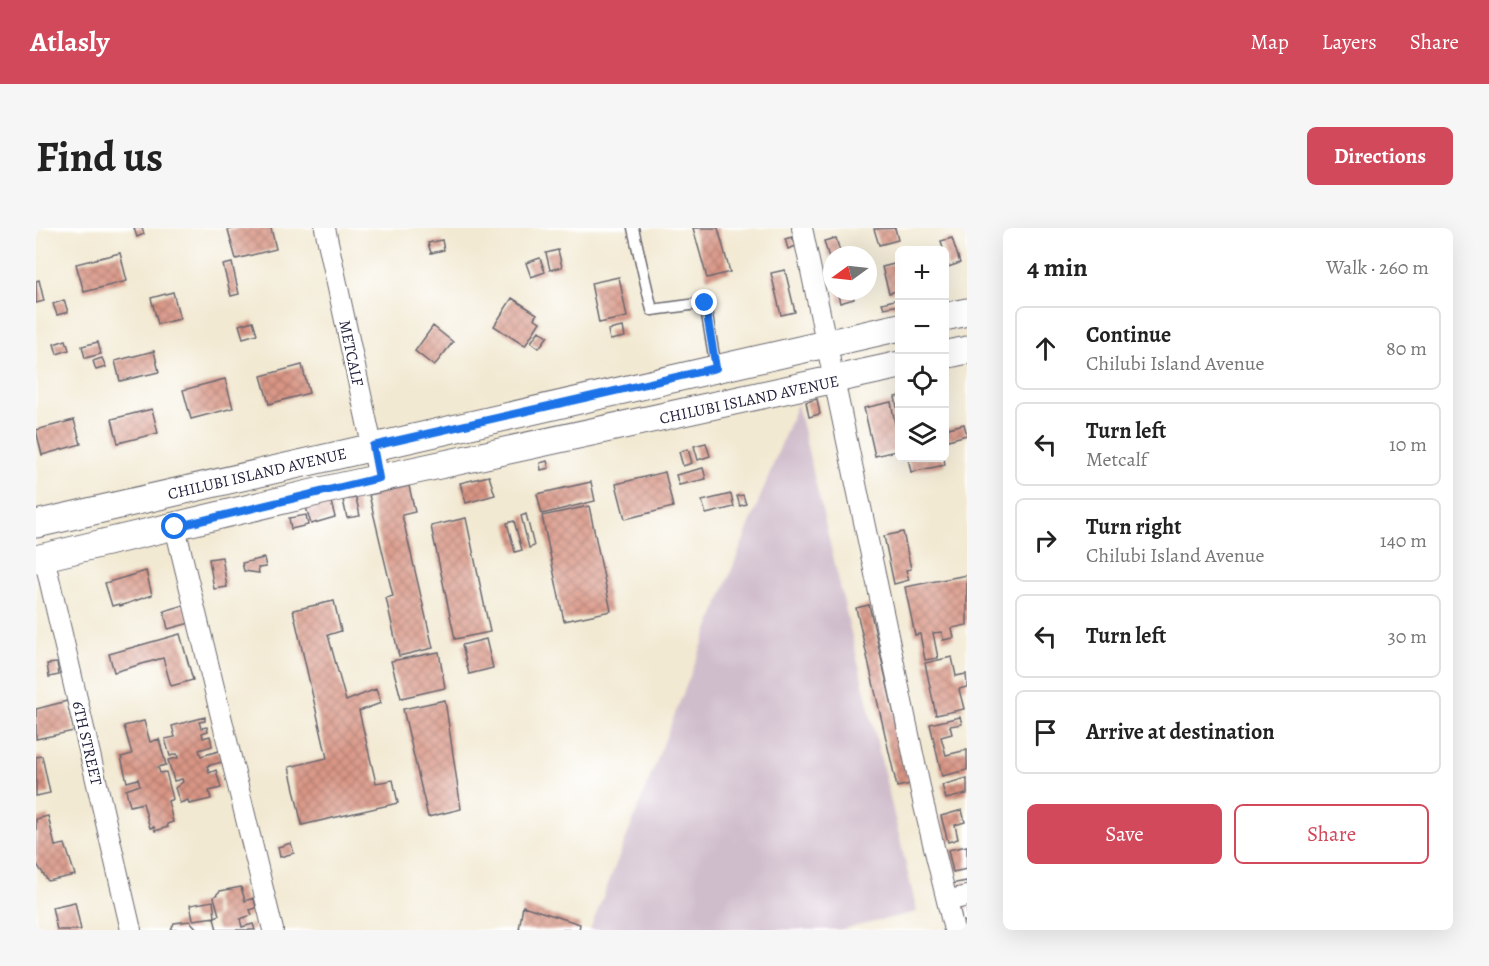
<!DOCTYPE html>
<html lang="en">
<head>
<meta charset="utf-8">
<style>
	body { margin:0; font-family:Alegreya,serif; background:#f6f6f6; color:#222 }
	.controls { position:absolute; right:18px; top:18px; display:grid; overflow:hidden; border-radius:9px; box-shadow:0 6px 24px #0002 }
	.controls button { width:54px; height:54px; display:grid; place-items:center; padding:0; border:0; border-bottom:2px solid #e0e0e0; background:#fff; color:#222; font:30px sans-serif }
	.compass { position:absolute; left:787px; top:18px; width:54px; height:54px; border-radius:50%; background:#fff; box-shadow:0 6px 24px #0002; rotate:255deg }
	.stop { position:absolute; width:18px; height:18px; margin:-14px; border:4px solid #1a73e8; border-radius:50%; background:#fff }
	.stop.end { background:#1a73e8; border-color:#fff; box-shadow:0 2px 6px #0008 }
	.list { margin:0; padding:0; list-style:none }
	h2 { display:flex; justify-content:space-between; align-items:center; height:78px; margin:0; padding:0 24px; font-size:26px }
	h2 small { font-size:20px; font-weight:400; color:#767676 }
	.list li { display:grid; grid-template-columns:39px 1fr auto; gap:18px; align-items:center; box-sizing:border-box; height:84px; margin:0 12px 12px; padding:0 12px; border:2px solid #e0e0e0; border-radius:9px }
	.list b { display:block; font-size:22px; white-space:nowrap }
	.list p { margin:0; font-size:20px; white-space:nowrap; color:#767676 }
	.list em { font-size:20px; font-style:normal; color:#767676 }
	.actions { display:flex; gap:12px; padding:18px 24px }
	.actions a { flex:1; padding:14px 0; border:2px solid #d1495b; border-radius:9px; text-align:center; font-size:21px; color:#d1495b }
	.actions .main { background:#d1495b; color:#fff }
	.icon { flex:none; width:33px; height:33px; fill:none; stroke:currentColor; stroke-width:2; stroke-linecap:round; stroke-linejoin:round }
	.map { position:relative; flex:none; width:931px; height:702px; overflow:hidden; border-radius:9px }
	header { display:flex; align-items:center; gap:36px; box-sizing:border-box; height:84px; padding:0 30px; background:#d1495b; color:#fff }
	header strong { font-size:28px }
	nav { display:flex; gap:33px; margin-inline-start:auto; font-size:21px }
	.intro { display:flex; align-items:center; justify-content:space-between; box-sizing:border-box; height:144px; padding:0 36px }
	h1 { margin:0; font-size:42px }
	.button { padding:15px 27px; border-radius:9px; background:#d1495b; color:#fff; font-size:21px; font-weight:700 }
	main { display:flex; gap:36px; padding:0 36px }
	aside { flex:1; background:#fff; border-radius:9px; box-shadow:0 6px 24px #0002 }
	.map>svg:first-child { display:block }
</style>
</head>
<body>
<header>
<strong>Atlasly</strong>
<nav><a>Map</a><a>Layers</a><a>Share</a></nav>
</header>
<div class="intro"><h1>Find us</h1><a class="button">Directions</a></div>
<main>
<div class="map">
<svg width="931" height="702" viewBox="0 0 931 702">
	<defs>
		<pattern id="building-cross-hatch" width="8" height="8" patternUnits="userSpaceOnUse" patternTransform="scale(1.5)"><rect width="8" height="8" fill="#d99685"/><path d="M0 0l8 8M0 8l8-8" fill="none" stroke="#b07a6e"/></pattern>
	</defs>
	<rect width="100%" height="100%" fill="#fff"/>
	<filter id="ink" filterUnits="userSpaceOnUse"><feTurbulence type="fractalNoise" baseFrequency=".0167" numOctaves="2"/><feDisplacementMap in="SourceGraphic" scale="12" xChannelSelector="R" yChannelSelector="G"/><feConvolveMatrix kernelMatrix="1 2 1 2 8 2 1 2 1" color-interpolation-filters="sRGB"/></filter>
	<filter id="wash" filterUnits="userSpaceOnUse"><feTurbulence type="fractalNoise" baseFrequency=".008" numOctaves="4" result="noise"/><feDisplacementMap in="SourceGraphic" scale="24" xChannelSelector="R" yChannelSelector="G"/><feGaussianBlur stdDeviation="1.35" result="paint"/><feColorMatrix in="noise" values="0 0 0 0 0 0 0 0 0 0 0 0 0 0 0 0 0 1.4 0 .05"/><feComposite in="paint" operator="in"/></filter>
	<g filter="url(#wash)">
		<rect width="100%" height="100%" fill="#f2e9d2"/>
		<path fill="#d0bdcc" d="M761,176l120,508 -78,18h-249z"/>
		<g id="blocks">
			<path fill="url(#building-cross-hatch)" d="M98,0h8l2,6 -7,3z
				M200,0h35l5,21 -40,10 -8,-29z
				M657,0h25l12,44 -23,6z
				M859,0l3,12 -19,5 -5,-16z
				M756,9l4,9 -8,3 -3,-10z
				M800,10l5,17h-9l-3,3 -5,-17z
				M916,10l8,25 -12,4 -7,-26z
				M406,12l2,10 -13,3 -3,-10z
				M522,22l4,17 -12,3 -4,-17z
				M84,25l7,28 -43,11 -8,-28z
				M504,30l5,14 -14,5 -5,-14z
				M196,35l7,31 -8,2 -8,-31z
				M858,36l6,26 -11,3 -7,-26z
				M749,42l10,42 -14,3 -10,-42z
				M583,49l8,40 -28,6 -8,-40z
				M3,52l5,21 -8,2v-22z
				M801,63h15l2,8 -14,4z
				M137,64l7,27 -22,5 -7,-26z
				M476,70l25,16 -3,4 6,4 -15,24 -31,-20z
				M863,71l1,6 -16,3 -2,-5z
				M28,72l4,12 -11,3 -4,-11z
				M217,93l4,13 -14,4 -4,-13z
				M397,98l20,16 -19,24 -19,-15z
				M587,99l2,10 -15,3 -2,-10z
				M503,103l9,5 -9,12 -8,-6z
				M30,112l3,10 -12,4 -3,-10z
				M62,114l3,12 -16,4 -3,-12z
				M118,123l5,21 -39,9 -5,-20z
				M66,130l4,9 -10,3 -3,-9z
				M266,137l7,28 -40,11 -8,-28z
				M189,151l8,29 -42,11 -8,-29z
				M864,168v16h-2l-3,-15z
				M781,171l3,15 -11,3 -3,-15z
				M855,174l9,48 -25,6 -11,-48z
				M116,181l6,24 -40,10 -6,-24z
				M38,192l7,24 -39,11 -6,-25z
				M928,196l3,11 -19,5 -3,-11z
				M670,215l4,13 -12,4 -4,-14z
				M652,221l4,14 -9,3 -4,-14z
				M872,230h36l1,7 -34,7z
				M511,233l2,7 -8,2 -1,-7z
				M667,240l3,11 -27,6 -3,-10z
				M629,244l8,35 -48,12 -9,-35z
				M453,248l6,19 -29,8 -6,-20z
				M555,254l4,19 -53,13 -5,-20z
				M373,258l6,26 -13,3 31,133 -34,8 -13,-58 7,-2 -24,-101z
				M695,266l3,13 -28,7 -4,-13z
				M707,267l3,9 -6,2 -3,-10z
				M320,270l4,18 -13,2 -4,-18z
				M295,274l4,15 -24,7 -6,-20z
				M553,278l22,105 -47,10 -22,-105z
				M490,286l8,32 -5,2 -8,-32z
				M270,287l2,10 -17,4 -2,-11z
				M430,290l24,114 -35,7 -24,-113z
				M478,293l8,29 -7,2 -8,-29z
				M867,304l8,37 -5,1 3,10 -15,4 -10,-48z
				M186,329l5,30 -13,2 -5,-30z
				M228,330l2,9 -8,1 1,5 -15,-2 -2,-8z
				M110,343l6,24 -32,11 -1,-2 -7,2 -7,-23z
				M931,347v50l-15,3 2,10 -11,2 -1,-8 -9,1 5,25 -13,2 -5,-26 -5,1 -10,-48z
				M298,373l7,30 -13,4 18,66 30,-12 5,14 -22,8 17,72 17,-3 5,23 -96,22 -13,-58 38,-9 -34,-148z
				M149,377l5,18 -22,6 -4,-18z
				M833,377l41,179 -13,3 -41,-179z
				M144,406l13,46 -22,6 -8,-28 -49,14 -5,-18z
				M450,411l7,29 -24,6 -7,-29z
				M403,424l6,36 -44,10 -10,-37z
				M916,429l4,19 10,-2 1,13 -8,2 5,20 -28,6 -11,-52z
				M21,435l2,12 -10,2 -2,-13z
				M409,472l16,109 -33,8 -25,-108z
				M31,473l7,30 -38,8v-30z
				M169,489v4l-6,1 2,6 6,-1 1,4 -6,2 1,5 7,-2 2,10 -13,4 2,6 18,-5 3,11 -15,4 2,7 7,-3 5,18 -12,3 2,8 -22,5 -1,-4 -8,3 -5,-15 8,-6 -1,-3 -8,2 -6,-21 10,-2 -1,-4 -7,2 -5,-17 10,-2 -3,-11z
				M924,489l2,7 -12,2 2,8 -11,3 5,18 21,-5v20l-25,6 -12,-52z
				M108,493l6,21 9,-3 7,26 -8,2 2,6 6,-1 7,27 -5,2 5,21 -6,2 1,3 -13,4 -1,-4 -4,1 -7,-25 -13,3 -4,-16 14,-5 -2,-6 -11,3 -6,-25 11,-3 -8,-28z
				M6,528l8,37 -14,3v-39z
				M931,550v16l-21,5 -4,-14z
				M926,582l3,12 -10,3 3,14 -10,3 -7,-26z
				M12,588l7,30 10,-2 10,31 -27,6 -12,-18v-44z
				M255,615l3,10 -14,4 -2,-10z
				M931,618v23l-14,3 -5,-22z
				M931,653v9l-15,3 -2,-9z
				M205,659l4,14 9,-3 2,10 -6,2 2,5 -12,4 2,8 11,-3 2,6h-38l-3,-12 5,-3 -5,-18 6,-6z
				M177,673l2,16 -22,3 -3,-15z
				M39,674l6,28h-24l-5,-23z
				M931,676v17l-5,1 -3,-16z
				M487,678l57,18 -1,6h-60z
				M154,693l8,9h-27l3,-7z"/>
		</g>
	</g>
	<g filter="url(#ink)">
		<use href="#blocks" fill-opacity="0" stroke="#6b6870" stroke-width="1.5"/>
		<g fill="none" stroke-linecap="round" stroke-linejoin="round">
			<defs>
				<path id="lane" d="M597,0l19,82 53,-7 11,65"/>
				<path id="street" d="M289,0l54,250
					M766,0l122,578 30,124
					M139,299l98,403
					M8,329l87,373
					M911,673l20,-5"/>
				<path id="secondary" d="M908,89l23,-5
					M908,127l23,-5
					M0,296l864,-197
					M0,331l298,-71 566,-123"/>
			</defs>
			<use href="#lane" stroke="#6b6870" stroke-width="13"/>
			<use href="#street" stroke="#6b6870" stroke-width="22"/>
			<use href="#secondary" stroke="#6b6870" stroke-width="29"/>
			<use href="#lane" stroke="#fff" stroke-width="10"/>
			<use href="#street" stroke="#fff" stroke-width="20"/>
			<use href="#secondary" stroke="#fff" stroke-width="27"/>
		</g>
	</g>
	<g fill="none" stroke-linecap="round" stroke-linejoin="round" filter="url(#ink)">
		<path stroke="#1a73e8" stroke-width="8" d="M139,299l204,-49 -6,-32 343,-78 -11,-65"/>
	</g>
	<g text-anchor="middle" stroke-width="5" stroke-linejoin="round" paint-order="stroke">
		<g font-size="16" fill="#22223b" stroke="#fff">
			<text transform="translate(316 125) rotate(78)" y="6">METCALF</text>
			<text transform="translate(713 171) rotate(-12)" y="6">CHILUBI ISLAND AVENUE</text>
			<text transform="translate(221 245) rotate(-13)" y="6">CHILUBI ISLAND AVENUE</text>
			<text transform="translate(52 515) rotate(77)" y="6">6TH STREET</text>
		</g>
	</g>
</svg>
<div class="controls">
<button>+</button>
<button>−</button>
<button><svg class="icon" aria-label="locate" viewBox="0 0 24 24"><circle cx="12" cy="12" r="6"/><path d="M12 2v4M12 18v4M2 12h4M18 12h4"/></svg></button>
<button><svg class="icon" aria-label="layers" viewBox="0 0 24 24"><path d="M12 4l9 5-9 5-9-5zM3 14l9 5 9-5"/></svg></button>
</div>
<svg class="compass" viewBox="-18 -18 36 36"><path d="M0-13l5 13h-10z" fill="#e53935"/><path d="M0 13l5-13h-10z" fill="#767676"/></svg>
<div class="stop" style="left:139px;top:299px"></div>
<div class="stop end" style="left:669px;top:75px"></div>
</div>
<aside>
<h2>4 min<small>Walk · 260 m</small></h2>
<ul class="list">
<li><svg class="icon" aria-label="ahead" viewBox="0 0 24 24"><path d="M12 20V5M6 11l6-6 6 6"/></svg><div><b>Continue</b><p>Chilubi Island Avenue</p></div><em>80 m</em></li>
<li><svg class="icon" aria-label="left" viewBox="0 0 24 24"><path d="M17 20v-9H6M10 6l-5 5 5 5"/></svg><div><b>Turn left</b><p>Metcalf</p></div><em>10 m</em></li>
<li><svg class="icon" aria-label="right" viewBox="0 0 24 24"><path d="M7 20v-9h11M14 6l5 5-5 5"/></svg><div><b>Turn right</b><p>Chilubi Island Avenue</p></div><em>140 m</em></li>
<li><svg class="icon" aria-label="left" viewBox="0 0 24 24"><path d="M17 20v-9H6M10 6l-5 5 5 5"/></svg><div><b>Turn left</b></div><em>30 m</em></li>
<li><svg class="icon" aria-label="arrive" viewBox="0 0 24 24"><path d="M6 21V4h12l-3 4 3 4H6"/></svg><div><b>Arrive at destination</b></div></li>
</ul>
<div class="actions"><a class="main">Save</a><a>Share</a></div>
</aside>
</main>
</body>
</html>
